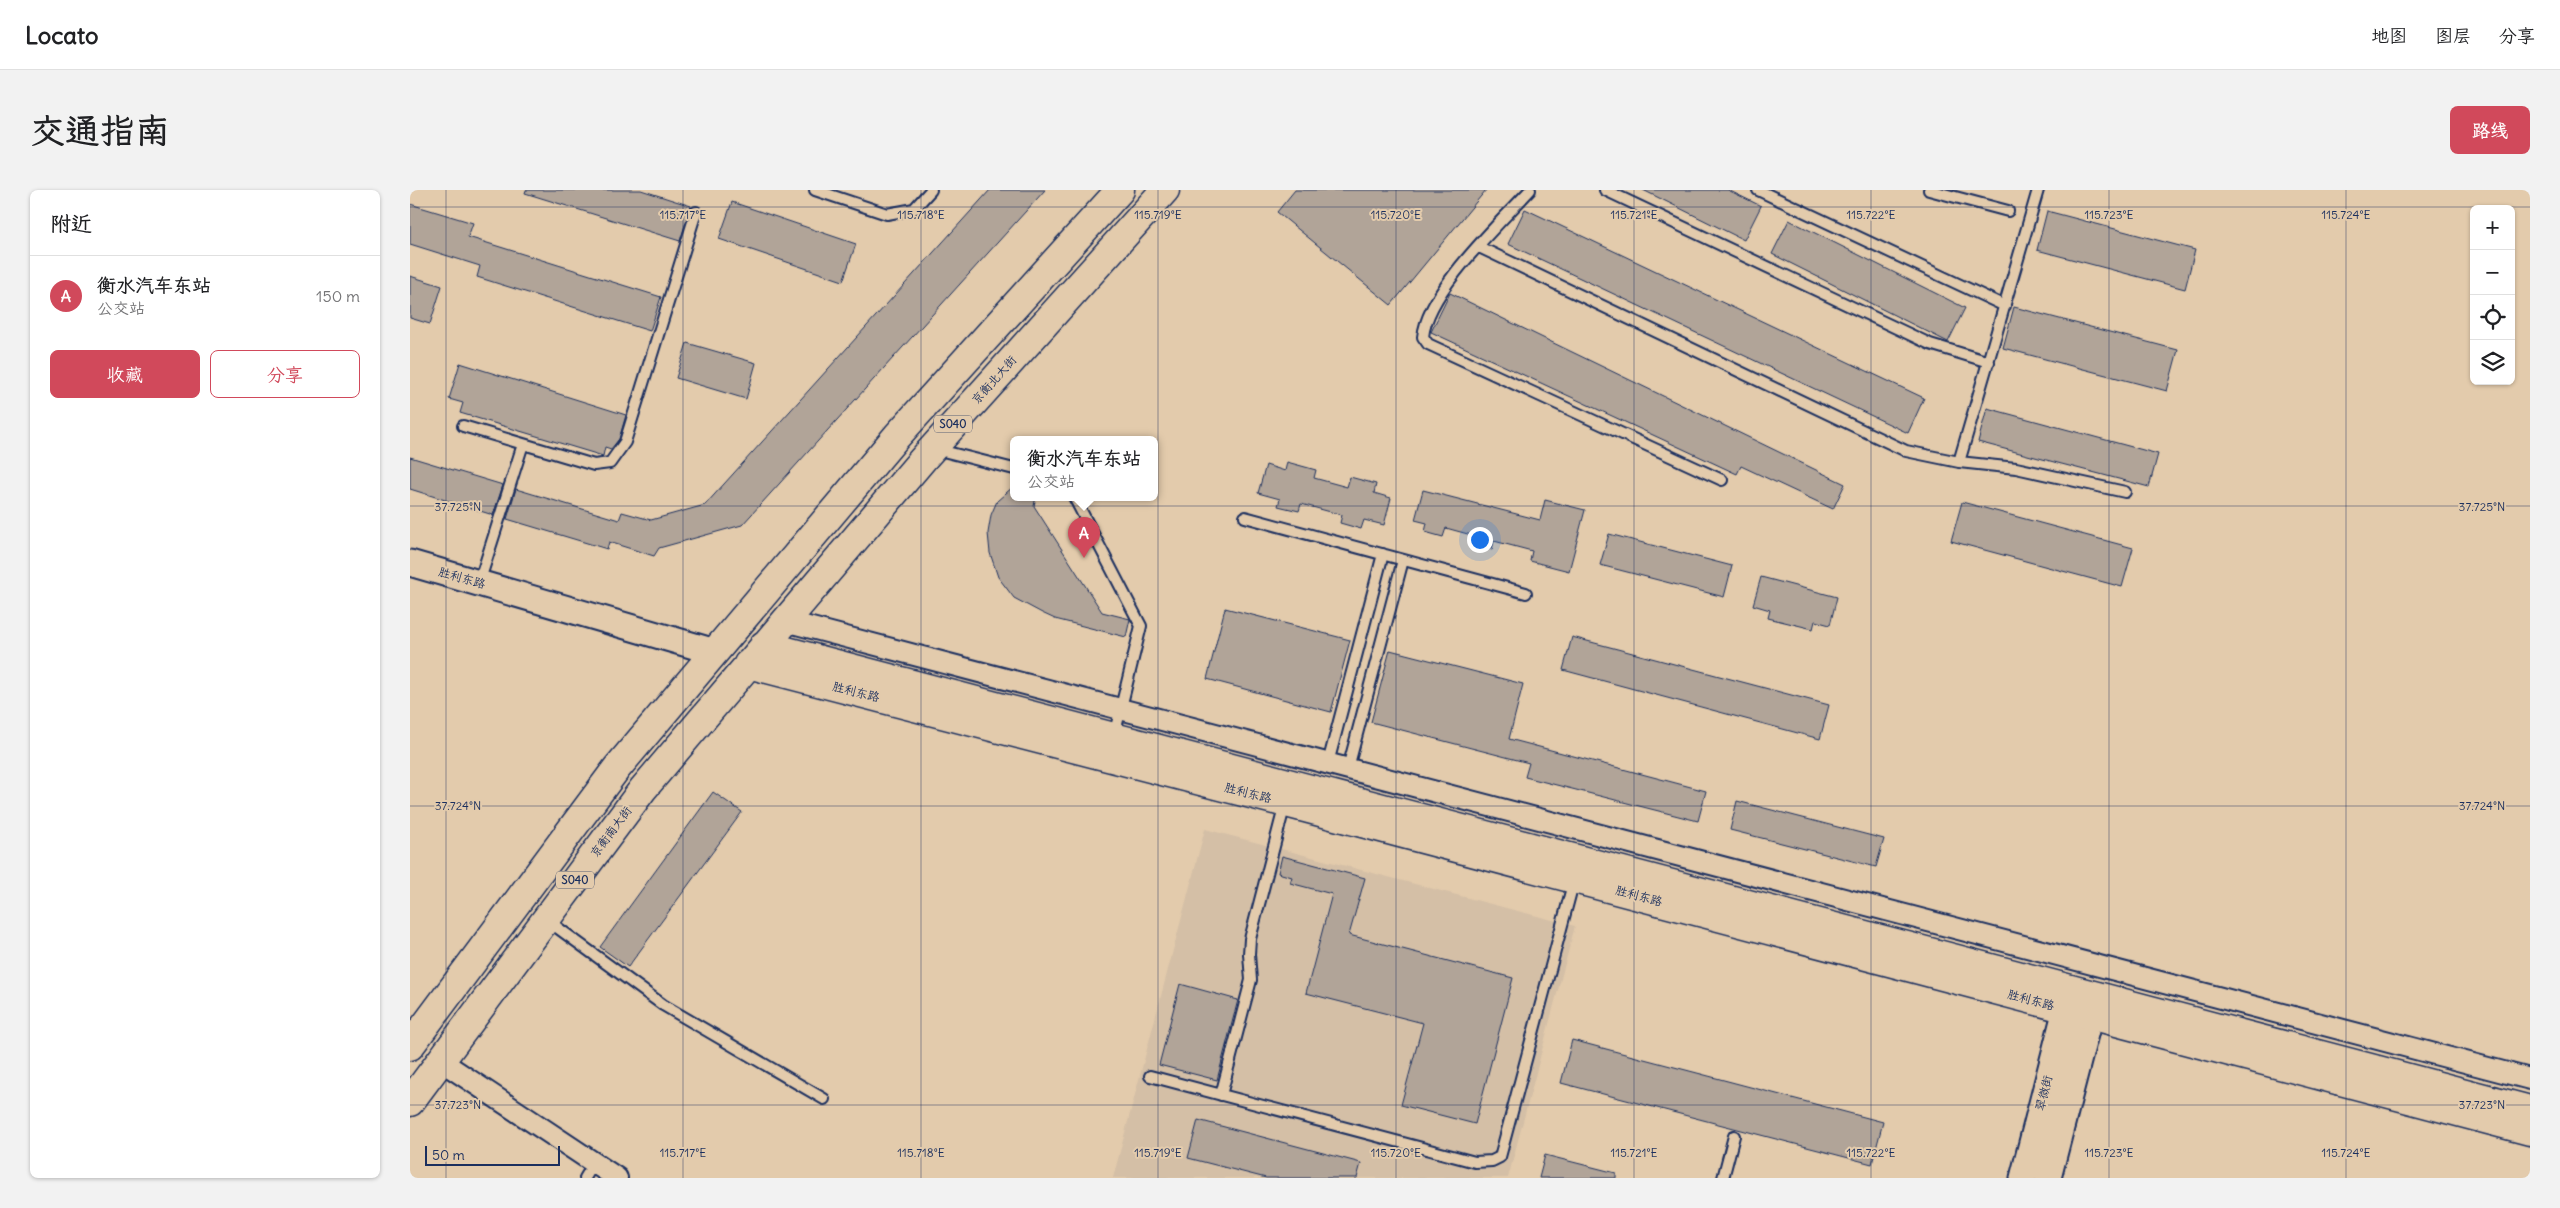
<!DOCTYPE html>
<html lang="zh">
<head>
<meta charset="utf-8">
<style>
	body { margin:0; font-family:Delius,"LXGW WenKai TC",sans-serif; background:#f2f2f2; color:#202124 }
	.controls { position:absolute; right:15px; top:15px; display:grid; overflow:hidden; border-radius:8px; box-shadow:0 1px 4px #0004 }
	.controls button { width:45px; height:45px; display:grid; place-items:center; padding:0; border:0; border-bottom:1px solid #e0e0e0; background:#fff; color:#202124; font:25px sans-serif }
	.scale { position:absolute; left:15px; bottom:12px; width:135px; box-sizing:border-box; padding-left:5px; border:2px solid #1b2f5e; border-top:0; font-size:14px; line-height:18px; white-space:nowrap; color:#1b2f5e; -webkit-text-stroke:4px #e3cbac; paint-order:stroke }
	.you { position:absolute; left:1069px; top:349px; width:18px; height:18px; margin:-12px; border:4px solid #fff; border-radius:50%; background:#1a73e8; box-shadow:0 0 0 8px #1a73e833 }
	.badge { display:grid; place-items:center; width:32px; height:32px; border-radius:50%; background:#d1495b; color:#fff; font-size:16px; font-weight:700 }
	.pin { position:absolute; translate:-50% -41px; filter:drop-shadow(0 1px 2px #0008) }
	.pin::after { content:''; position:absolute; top:26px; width:18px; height:15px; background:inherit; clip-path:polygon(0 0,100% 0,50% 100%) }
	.popup { position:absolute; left:600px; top:246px; width:148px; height:65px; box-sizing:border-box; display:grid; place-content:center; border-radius:8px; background:#fff; filter:drop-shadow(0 1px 4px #0005); font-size:16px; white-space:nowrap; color:#757577 }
	.popup b { font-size:19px; color:#202124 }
	.popup::after { content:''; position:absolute; left:50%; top:100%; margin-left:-10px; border:10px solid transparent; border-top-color:#fff }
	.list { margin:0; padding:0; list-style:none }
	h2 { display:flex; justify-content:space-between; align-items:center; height:65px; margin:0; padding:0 20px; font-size:21px }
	h2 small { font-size:16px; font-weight:400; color:#757577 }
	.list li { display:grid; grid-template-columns:32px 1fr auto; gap:15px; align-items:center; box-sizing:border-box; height:80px; padding:0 20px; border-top:1px solid #e0e0e0 }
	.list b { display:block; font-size:19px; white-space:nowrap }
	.list p { margin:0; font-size:16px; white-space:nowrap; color:#757577 }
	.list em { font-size:16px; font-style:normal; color:#757577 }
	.actions { display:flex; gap:10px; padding:15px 20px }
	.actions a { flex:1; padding:11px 0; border:1px solid #d1495b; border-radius:8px; text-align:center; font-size:18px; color:#d1495b }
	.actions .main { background:#d1495b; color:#fff }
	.icon { flex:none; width:28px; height:28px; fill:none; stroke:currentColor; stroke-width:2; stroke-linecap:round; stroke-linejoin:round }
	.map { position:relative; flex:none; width:2120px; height:988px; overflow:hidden; border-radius:8px }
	header { display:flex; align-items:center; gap:30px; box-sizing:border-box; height:70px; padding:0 25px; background:#fff; border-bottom:1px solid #e0e0e0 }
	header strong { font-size:24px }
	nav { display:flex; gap:28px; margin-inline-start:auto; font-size:18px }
	.intro { display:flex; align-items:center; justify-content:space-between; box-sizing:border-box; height:120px; padding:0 30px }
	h1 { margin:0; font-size:35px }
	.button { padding:12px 22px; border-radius:8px; background:#d1495b; color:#fff; font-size:18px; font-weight:700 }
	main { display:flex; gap:30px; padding:0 30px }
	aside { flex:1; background:#fff; border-radius:8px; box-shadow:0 1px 4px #0004 }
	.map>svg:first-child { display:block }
</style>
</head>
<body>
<header>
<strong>Locato</strong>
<nav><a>地图</a><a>图层</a><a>分享</a></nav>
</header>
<div class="intro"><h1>交通指南</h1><a class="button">路线</a></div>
<main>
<aside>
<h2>附近<small></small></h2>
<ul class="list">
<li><span class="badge">A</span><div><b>衡水汽车东站</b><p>公交站</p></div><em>150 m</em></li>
</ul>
<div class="actions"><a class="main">收藏</a><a>分享</a></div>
</aside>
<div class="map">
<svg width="2120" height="988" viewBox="0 0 2120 988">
	<rect width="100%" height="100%" fill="#e3cbac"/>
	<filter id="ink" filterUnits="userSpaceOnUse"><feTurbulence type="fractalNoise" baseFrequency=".02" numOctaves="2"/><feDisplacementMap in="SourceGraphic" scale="10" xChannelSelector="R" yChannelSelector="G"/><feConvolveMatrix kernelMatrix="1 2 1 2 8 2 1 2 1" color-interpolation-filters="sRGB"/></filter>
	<g filter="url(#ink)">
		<path fill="#d4bfa6" d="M795,639l370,97 -67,252h-395z"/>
		<path fill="#b1a498" stroke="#1b2f5e" d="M116,0h115l50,16 -11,35 -155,-48z
			M580,0h55l-303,335 -83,23 -5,8 -45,-14 -2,7 -100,-30 9,-30 103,31 3,-8 29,8 54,-15z
			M885,0h191l-95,115 -114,-93z
			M1233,0h85l33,16 -17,34z
			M322,12l124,42 -13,37 -124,-42z
			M0,14l63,19 -5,14 193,60 -11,34 -173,-54 3,-11 -70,-22z
			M1115,19l399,189 -16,35 -400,-189z
			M1637,21l148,39 -10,39 -148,-39z
			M1379,30l176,88 -17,34 -176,-88z
			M0,86l32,10 -12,38 -20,-6z
			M1040,103l395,191 -12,25 -92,-43 -4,8 -306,-142z
			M1604,117l164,43 -11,41 -164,-43z
			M277,153l69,20 -10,36 -70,-21z
			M50,173l166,52 -7,24 -8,10 -6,-2 -2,9 -143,-43 3,-10 -14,-4z
			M1577,218l171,46 -9,33 -171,-45z
			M0,267l93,28 -10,30 -83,-26z
			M877,272l29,8 -2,8 33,9 3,-10 26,7 -2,9 17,5 -7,27 -20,-5 -3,9 -21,-6 2,-8 -41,-11 -2,7 -21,-5 2,-7 -22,-6 8,-28 19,6z
			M604,296v11h22l-2,9 68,106 28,7 -4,18 -71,-18 -13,-6 -28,-15 -16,-21 -8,-24 -2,-20 3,-18 6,-14z
			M1013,300l117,30 5,-20 40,10 -16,61 -39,-10 2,-10 -38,-10 -2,9 -20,-5 3,-9 -29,-8 -3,9 -18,-5 2,-9 -12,-3z
			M1552,312l171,46 -11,39 -171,-46z
			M1199,344l123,32 -8,31 -124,-32z
			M1351,387l76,20 -7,28 -15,-4 -2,8 -45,-11 2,-8 -17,-5z
			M815,418l125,32 -19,72 -124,-33z
			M1162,447l257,68 -9,34 -257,-69z
			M980,460l133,34 -14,55 197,52 -8,30 -173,-44 4,-14 -158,-41z
			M303,602l29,20 -114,155 -28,-20z
			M1327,611l147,38 -8,28 -146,-37z
			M872,666l83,22 -16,57 164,43 -38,146 -74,-19 22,-82 -117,-30 26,-99 -42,-11 2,-6 -14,-4z
			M770,794l58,16 -21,80 -58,-15z
			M1162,850l311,82 -11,42 -311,-81z
			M788,930l163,43 -4,15h-91l-78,-20z
			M1135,965l71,18v5h-77z"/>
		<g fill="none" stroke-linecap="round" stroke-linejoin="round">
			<defs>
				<path id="service" d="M405,0l72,24 27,-5 17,-19
					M1120,0c-31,34 -103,101 -107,147l5,7 294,136
					M1195,0l325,154 59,18
					M1348,0l247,116
					M1519,0l79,21
					M1069,57l427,204 53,11 57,6 109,24
					M53,236l131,39 16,-2 15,-21 71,-230
					M525,259l79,20
					M1549,272l79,-272
					M664,307l67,129 -27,110
					M835,327l281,76
					M69,393l44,-139
					M918,573l55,-209
					M938,578l55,-208
					M137,730l116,85 161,94
					M740,886l325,86 17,-1 8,-4 74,-277
					M811,905l30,-115 -2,-26 1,-15 35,-135
					M175,988l9,-15
					M1313,988l11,-42"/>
				<path id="minor" d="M375,431l1745,458
					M31,871l176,117"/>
				<path id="tertiary" d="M0,373l305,89
					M1613,988l43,-169
					M1638,988l42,-163"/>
				<path id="primary" d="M354,455l1766,465
					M338,474l538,139 1244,328
					M0,856l207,-278 280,-332 223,-246
					M0,912l233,-313 280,-330 242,-269"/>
			</defs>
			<use href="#service" stroke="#1b2f5e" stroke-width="14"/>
			<use href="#minor" stroke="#1b2f5e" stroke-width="24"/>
			<use href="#tertiary" stroke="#1b2f5e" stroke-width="29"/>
			<use href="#primary" stroke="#1b2f5e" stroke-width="31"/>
			<use href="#service" stroke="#e3cbac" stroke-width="10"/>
			<use href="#minor" stroke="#e3cbac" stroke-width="20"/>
			<use href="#tertiary" stroke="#e3cbac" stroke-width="25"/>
			<use href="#primary" stroke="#e3cbac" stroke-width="28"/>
		</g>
	</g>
	<path fill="none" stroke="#1b2f5e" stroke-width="1" stroke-opacity="0.45" d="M36,0v988M273,0v988M511,0v988M748,0v988M986,0v988M1224,0v988M1461,0v988M1699,0v988M1936,0v988M0,17h2120M0,316h2120M0,616h2120M0,915h2120"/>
	<g text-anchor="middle" stroke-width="4" stroke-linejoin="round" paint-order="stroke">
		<g fill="#e3cbac" stroke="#575e75" stroke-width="1">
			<rect x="524" y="225.5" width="38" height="17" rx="4"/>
			<rect x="146" y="681.5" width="38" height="17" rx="4"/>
		</g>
		<g font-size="11" font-weight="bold" fill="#1b2f5e">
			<text x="543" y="238">S040</text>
			<text x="165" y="694">S040</text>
		</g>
		<g font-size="12" fill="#1b2f5e" stroke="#e3cbac">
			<text transform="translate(584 190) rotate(-48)" y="4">京衡北大街</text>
			<text transform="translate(52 388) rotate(16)" y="4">胜利东路</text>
			<text transform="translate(446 502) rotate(14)" y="4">胜利东路</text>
			<text transform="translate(838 603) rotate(14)" y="4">胜利东路</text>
			<text transform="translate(201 642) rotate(-53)" y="4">京衡南大街</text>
			<text transform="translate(1229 706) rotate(15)" y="4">胜利东路</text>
			<text transform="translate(1621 810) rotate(15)" y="4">胜利东路</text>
			<text transform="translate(1634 903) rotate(-76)" y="4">翠微街</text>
		</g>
	</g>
	<g font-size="12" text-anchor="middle" fill="#1b2f5e" stroke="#e3cbac" stroke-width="4" stroke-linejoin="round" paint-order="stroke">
		<text x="273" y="29">115.717°E</text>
		<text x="511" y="29">115.718°E</text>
		<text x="748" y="29">115.719°E</text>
		<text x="986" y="29">115.720°E</text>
		<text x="1224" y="29">115.721°E</text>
		<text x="1461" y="29">115.722°E</text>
		<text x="1699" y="29">115.723°E</text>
		<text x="1936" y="29">115.724°E</text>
		<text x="48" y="321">37.725°N</text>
		<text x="2072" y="321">37.725°N</text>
		<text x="48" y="620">37.724°N</text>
		<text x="2072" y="620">37.724°N</text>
		<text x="48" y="919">37.723°N</text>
		<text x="2072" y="919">37.723°N</text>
		<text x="273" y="967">115.717°E</text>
		<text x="511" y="967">115.718°E</text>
		<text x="748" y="967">115.719°E</text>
		<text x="986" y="967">115.720°E</text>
		<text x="1224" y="967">115.721°E</text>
		<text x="1461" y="967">115.722°E</text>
		<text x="1699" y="967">115.723°E</text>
		<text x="1936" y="967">115.724°E</text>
	</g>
</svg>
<div class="controls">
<button>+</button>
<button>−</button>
<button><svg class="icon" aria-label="locate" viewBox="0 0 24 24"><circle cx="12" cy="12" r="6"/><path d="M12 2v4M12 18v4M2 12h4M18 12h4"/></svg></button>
<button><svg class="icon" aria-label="layers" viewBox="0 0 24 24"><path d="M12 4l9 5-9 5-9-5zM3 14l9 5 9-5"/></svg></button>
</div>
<div class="scale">50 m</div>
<div class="you"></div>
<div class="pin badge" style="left:674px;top:368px">A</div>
<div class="popup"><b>衡水汽车东站</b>公交站</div>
</div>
</main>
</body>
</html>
